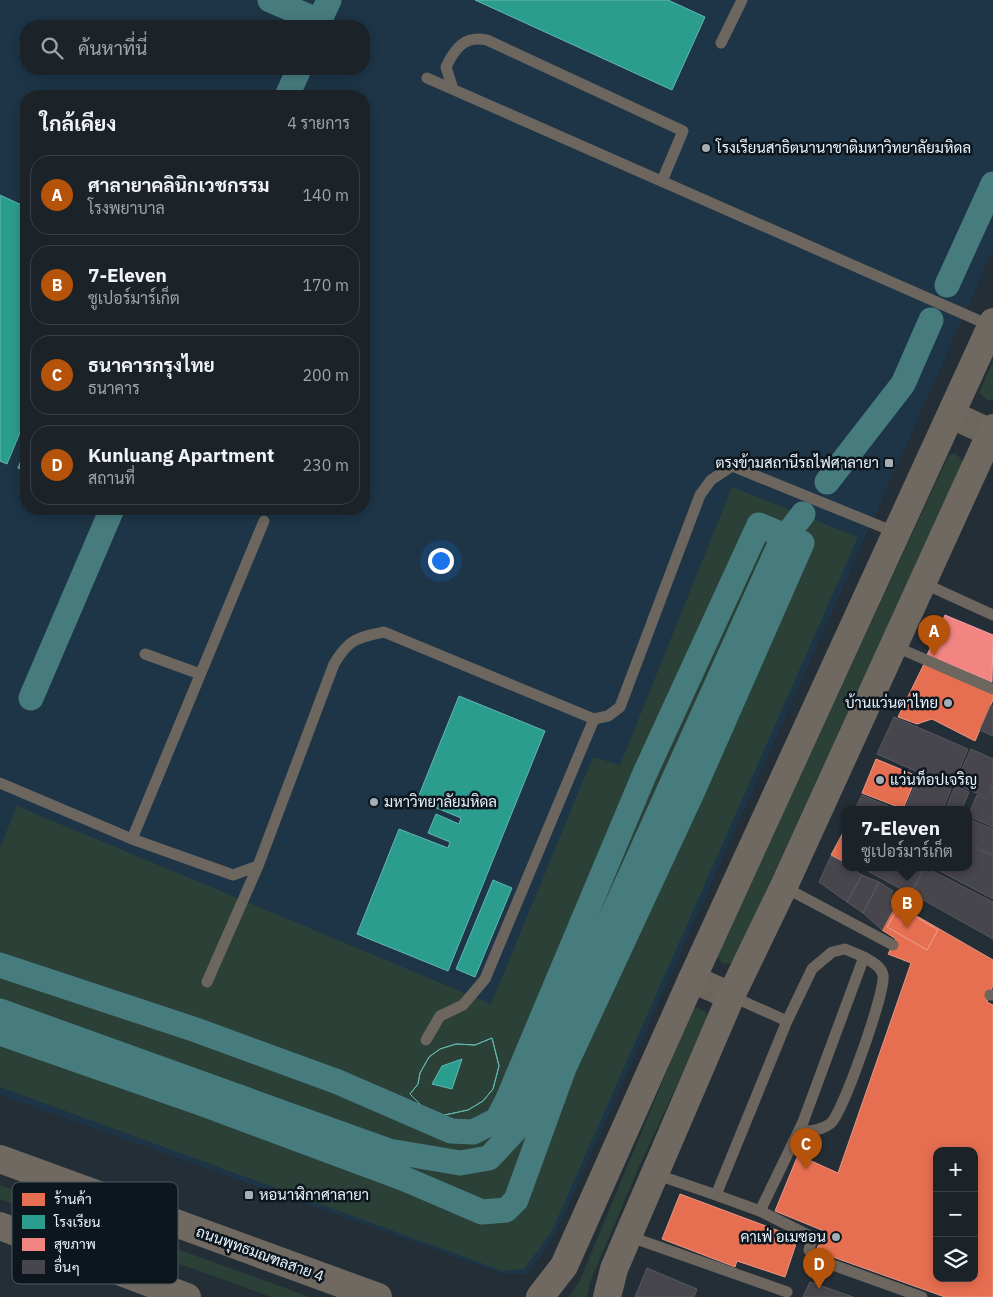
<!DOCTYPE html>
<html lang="th">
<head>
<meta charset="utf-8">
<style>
	body { margin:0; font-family:"IBM Plex Sans",Sarabun,sans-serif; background:#242a30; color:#f1f3f6 }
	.controls { position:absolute; right:15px; bottom:15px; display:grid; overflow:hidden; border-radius:10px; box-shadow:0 2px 12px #0003 }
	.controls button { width:45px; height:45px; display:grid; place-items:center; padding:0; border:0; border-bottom:1px solid #393f45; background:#1b2228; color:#f1f3f6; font:25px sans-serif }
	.you { position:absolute; left:440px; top:560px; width:18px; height:18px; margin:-12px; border:4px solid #fff; border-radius:50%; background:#1a73e8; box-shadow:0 0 0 8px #1a73e833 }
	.badge { display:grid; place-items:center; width:32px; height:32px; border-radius:50%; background:#b45309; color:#fff; font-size:16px; font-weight:700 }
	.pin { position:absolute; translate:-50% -41px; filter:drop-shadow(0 1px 2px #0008) }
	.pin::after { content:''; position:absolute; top:26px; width:18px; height:15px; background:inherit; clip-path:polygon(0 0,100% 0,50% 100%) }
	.popup { position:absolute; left:842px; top:806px; width:130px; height:65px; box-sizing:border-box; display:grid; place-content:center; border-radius:10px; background:#1b2228; filter:drop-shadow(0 1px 4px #0005); font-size:16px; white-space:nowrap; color:#a0a4a8 }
	.popup b { font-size:19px; color:#f1f3f6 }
	.popup::after { content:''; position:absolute; left:50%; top:100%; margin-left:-10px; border:10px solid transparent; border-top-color:#1b2228 }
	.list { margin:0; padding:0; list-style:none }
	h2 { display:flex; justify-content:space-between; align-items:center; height:65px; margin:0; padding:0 20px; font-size:21px }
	h2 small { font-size:16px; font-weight:400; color:#a0a4a8 }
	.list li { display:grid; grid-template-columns:32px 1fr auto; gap:15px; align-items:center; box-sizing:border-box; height:80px; margin:0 10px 10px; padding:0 10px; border:1px solid #393f45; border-radius:20px }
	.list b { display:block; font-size:19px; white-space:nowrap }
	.list p { margin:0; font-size:16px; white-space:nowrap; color:#a0a4a8 }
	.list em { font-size:16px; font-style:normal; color:#a0a4a8 }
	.icon { flex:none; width:28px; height:28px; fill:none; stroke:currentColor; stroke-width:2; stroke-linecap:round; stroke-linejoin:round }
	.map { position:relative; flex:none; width:993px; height:1297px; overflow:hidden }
	.search { position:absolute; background:#1b2228; box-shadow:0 2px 12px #0003; left:20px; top:20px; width:350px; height:55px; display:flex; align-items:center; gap:12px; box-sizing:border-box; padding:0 18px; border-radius:20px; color:#a0a4a8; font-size:19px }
	.panel { position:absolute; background:#1b2228; box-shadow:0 2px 12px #0003; left:20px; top:90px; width:350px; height:425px; border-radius:20px }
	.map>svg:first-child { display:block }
</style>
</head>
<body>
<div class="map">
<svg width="993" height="1297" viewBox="0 0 993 1297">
	<rect width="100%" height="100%" fill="#242e36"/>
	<path fill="#1d3547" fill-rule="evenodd" d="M0,0h993v250l-438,985 -28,40 -26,-2 -501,-178zM26,26h338v43h-338zM26,96h338v413h-338z"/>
	<path fill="#2b4037" d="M993,361v39l-4,1 -10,-8z
		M955,453l8,8 -2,5 -226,492 -5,6 -8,-1 -4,-6 1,-6 227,-490 3,-6z
		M732,487l126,50 -307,696 -27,36 -21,2 -503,-184v-240l17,-41 474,198 102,-247 27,8z
		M696,1007l10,5 1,8 -68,147 -49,115 -3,15h-18l11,-17 111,-267z
		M0,1185l310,112h-39l-271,-98z"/>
	<path fill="#e76f51" stroke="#e79785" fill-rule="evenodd" d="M924,664l69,29v7l-18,41 -43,-22 -15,5 -19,-7z
		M876,759l41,17 -14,33 -41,-16z
		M846,827v36l-15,-8z
		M896,904l97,56v25l-6,17 6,3v292h-48l-129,-46 8,-20 -49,-20 23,-56 40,18 73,-210 -23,-9 8,-15 -14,-9zM899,907l39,23 -11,20 -40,-23zM937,1151h37v127h-37z
		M899,907l39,23 -11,20 -40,-23z
		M680,1194l118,44 -13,39 -48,-16 -2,6 -73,-28z"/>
	<path fill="#2a9d8f" stroke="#63b7b0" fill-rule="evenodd" d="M475,0h193l37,17 -33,73z
		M0,195l26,12v211l-19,46 -7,-3z
		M26,448v23l-8,-3z
		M459,696l86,35 -97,240 -91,-37 42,-105 49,19 2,-6 -22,-9 8,-19 23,10 2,-6 -44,-18z
		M493,880l19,8 -37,89 -19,-8z
		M492,1038l7,28 -6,23 -10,12 -15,9 -28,6 -14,-6 -16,-16 8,-10 2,-11 9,-16 11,-8 16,-5 19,1zM462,1059l-10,30 -20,-5 10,-18z
		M492,1038l7,28 -6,23 -10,12 -15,9 -28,6 -14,-6 -16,-16 8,-10 2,-11 9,-16 11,-8 16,-5 19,1z"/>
	<path fill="#f28482" stroke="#efa5a7" d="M945,615l48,20 -1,47 -65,-27z"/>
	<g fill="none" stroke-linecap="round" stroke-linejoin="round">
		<path stroke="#477c7f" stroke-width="25" d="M270,0l49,21
			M317,26l12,-26
			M287,96l12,-27
			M947,285l46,-101
			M827,482l76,-98 28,-64
			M31,698l81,-189
			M0,965l196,65 142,52 113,49 22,1 24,-12 10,-19 138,-328 114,-248 43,18 -110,250 -128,275 -48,132 -10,10 -24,2 -77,-33 -199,-74 -206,-72
			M0,1011l389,140 71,12 29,-5 27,-29 264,-585 23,-30"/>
	</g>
	<path fill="#48464d" stroke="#59585e" d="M991,705l2,1v30l-13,-6z
		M894,717l74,32 -16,38 -75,-33z
		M971,749l22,10v23l-7,15 -31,-13z
		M919,776l32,13 -8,20h-38z
		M993,785v42l-25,-11 9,-21 10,4z
		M955,786l14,6 -7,17h-13l-3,-1z
		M862,795l33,14h-40z
		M968,819l25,10v26l-25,-12z
		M968,845l25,11v43l-55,-29 2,-3h28z
		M831,856l31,19 -15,27 -28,-20z
		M868,867h57l-15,27 -44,-24z
		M925,867l68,35v37l-82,-46z
		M862,875l17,7 -16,31 -16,-11z
		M879,882l14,9 -3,7 6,6 -14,26 -19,-17z
		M647,1268l50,21 -3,8h-59z
		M810,1282l43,15h-50z"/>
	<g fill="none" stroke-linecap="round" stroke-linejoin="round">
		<path stroke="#6d665f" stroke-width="11" d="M721,43l21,-43
			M427,78l564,248
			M453,89l-7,-22c9,-19 19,-32 41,-27l196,91 -21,50
			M923,583l70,32
			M894,646l99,43
			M145,654l55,20
			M0,783l132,56 101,36 25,-9
			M132,839l132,-318
			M784,887l109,58
			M207,982l51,-116 76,-202c15,-25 22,-26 50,-32l210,87 14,-3 12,-9 80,-212 11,-15 21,-14 165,67
			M990,995h3
			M731,996l56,25
			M426,1040l14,-24 23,-11 22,-26 109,-260
			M798,1132c11,-1 23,-1 33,-9 12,-11 55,-132 52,-148 -2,-9 -12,-14 -19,-18
			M655,1174l61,21
			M760,1211l43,-89 61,-165 -19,-8 -13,3 -20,17 -25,52 -71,174 44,16 52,26 -3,13 7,9 106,38
			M628,1236l159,56"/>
		<path stroke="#6d665f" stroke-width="28" d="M952,415l39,18
			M692,979l39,17"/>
		<path stroke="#6f6962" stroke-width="28" d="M0,1159l378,138
			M0,1226l187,71
			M540,1297l24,-31 128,-287 301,-657
			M607,1297l7,-28 14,-33 103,-240 53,-110 209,-458"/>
	</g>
	<g fill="#a3aeb7" stroke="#0e161d" stroke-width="2">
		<circle cx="706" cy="148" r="5"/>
		<rect x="884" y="458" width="10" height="10" rx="2.5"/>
		<circle cx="948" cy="703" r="5"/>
		<circle cx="880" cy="780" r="5"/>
		<circle cx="374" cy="802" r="5"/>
		<rect x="244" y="1190" width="10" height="10" rx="2.5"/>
		<circle cx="836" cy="1237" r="5"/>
	</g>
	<g text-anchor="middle" stroke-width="5" stroke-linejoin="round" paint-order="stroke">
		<g font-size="15" fill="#e7f3fd" stroke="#0e161d" text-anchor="start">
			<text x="716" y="153">โรงเรียนสาธิตนานาชาติมหาวิทยาลัยมหิดล</text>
			<text x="879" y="468" text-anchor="end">ตรงข้ามสถานีรถไฟศาลายา</text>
			<text x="938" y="708" text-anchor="end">บ้านแว่นตาไทย</text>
			<text x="890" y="785">แว่นท็อปเจริญ</text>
			<text x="384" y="807">มหาวิทยาลัยมหิดล</text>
			<text x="259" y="1200">หอนาฬิกาศาลายา</text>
			<text x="826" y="1242" text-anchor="end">คาเฟ่ อเมซอน</text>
		</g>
		<g font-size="15" fill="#e7f3fd" stroke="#0e161d">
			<text transform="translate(260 1254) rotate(20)" y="5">ถนนพุทธมณฑลสาย 4</text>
		</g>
	</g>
	<rect x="12" y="1182" width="166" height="102" rx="8" fill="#0e161d" stroke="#4f5860" stroke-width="1"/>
	<rect x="22" y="1193" width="23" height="13" fill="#e76f51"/>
	<rect x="22" y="1215" width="23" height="14" fill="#2a9d8f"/>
	<rect x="22" y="1238" width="23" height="13" fill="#f28482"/>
	<rect x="22" y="1260" width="23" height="14" fill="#48464d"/>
	<g font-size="14" fill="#e7f3fd">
		<text x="54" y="1204">ร้านค้า</text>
		<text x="54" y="1227">โรงเรียน</text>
		<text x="54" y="1249">สุขภาพ</text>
		<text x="54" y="1272">อื่นๆ</text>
	</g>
</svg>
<div class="controls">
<button>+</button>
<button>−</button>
<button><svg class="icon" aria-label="layers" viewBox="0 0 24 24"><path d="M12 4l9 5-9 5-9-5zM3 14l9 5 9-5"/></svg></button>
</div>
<div class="you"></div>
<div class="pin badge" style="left:934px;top:656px">A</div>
<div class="pin badge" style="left:907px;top:928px">B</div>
<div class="popup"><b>7-Eleven</b>ซูเปอร์มาร์เก็ต</div>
<div class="pin badge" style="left:806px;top:1169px">C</div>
<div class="pin badge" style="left:819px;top:1289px">D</div>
<div class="search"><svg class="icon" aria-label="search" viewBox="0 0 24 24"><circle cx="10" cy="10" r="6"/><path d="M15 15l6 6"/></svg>ค้นหาที่นี่</div>
<section class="panel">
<h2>ใกล้เคียง<small>4 รายการ</small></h2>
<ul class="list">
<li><span class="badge">A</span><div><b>ศาลายาคลินิกเวชกรรม</b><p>โรงพยาบาล</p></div><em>140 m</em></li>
<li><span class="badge">B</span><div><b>7-Eleven</b><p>ซูเปอร์มาร์เก็ต</p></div><em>170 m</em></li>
<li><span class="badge">C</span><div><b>ธนาคารกรุงไทย</b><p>ธนาคาร</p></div><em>200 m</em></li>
<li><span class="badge">D</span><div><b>Kunluang Apartment</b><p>สถานที่</p></div><em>230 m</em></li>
</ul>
</section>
</div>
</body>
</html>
